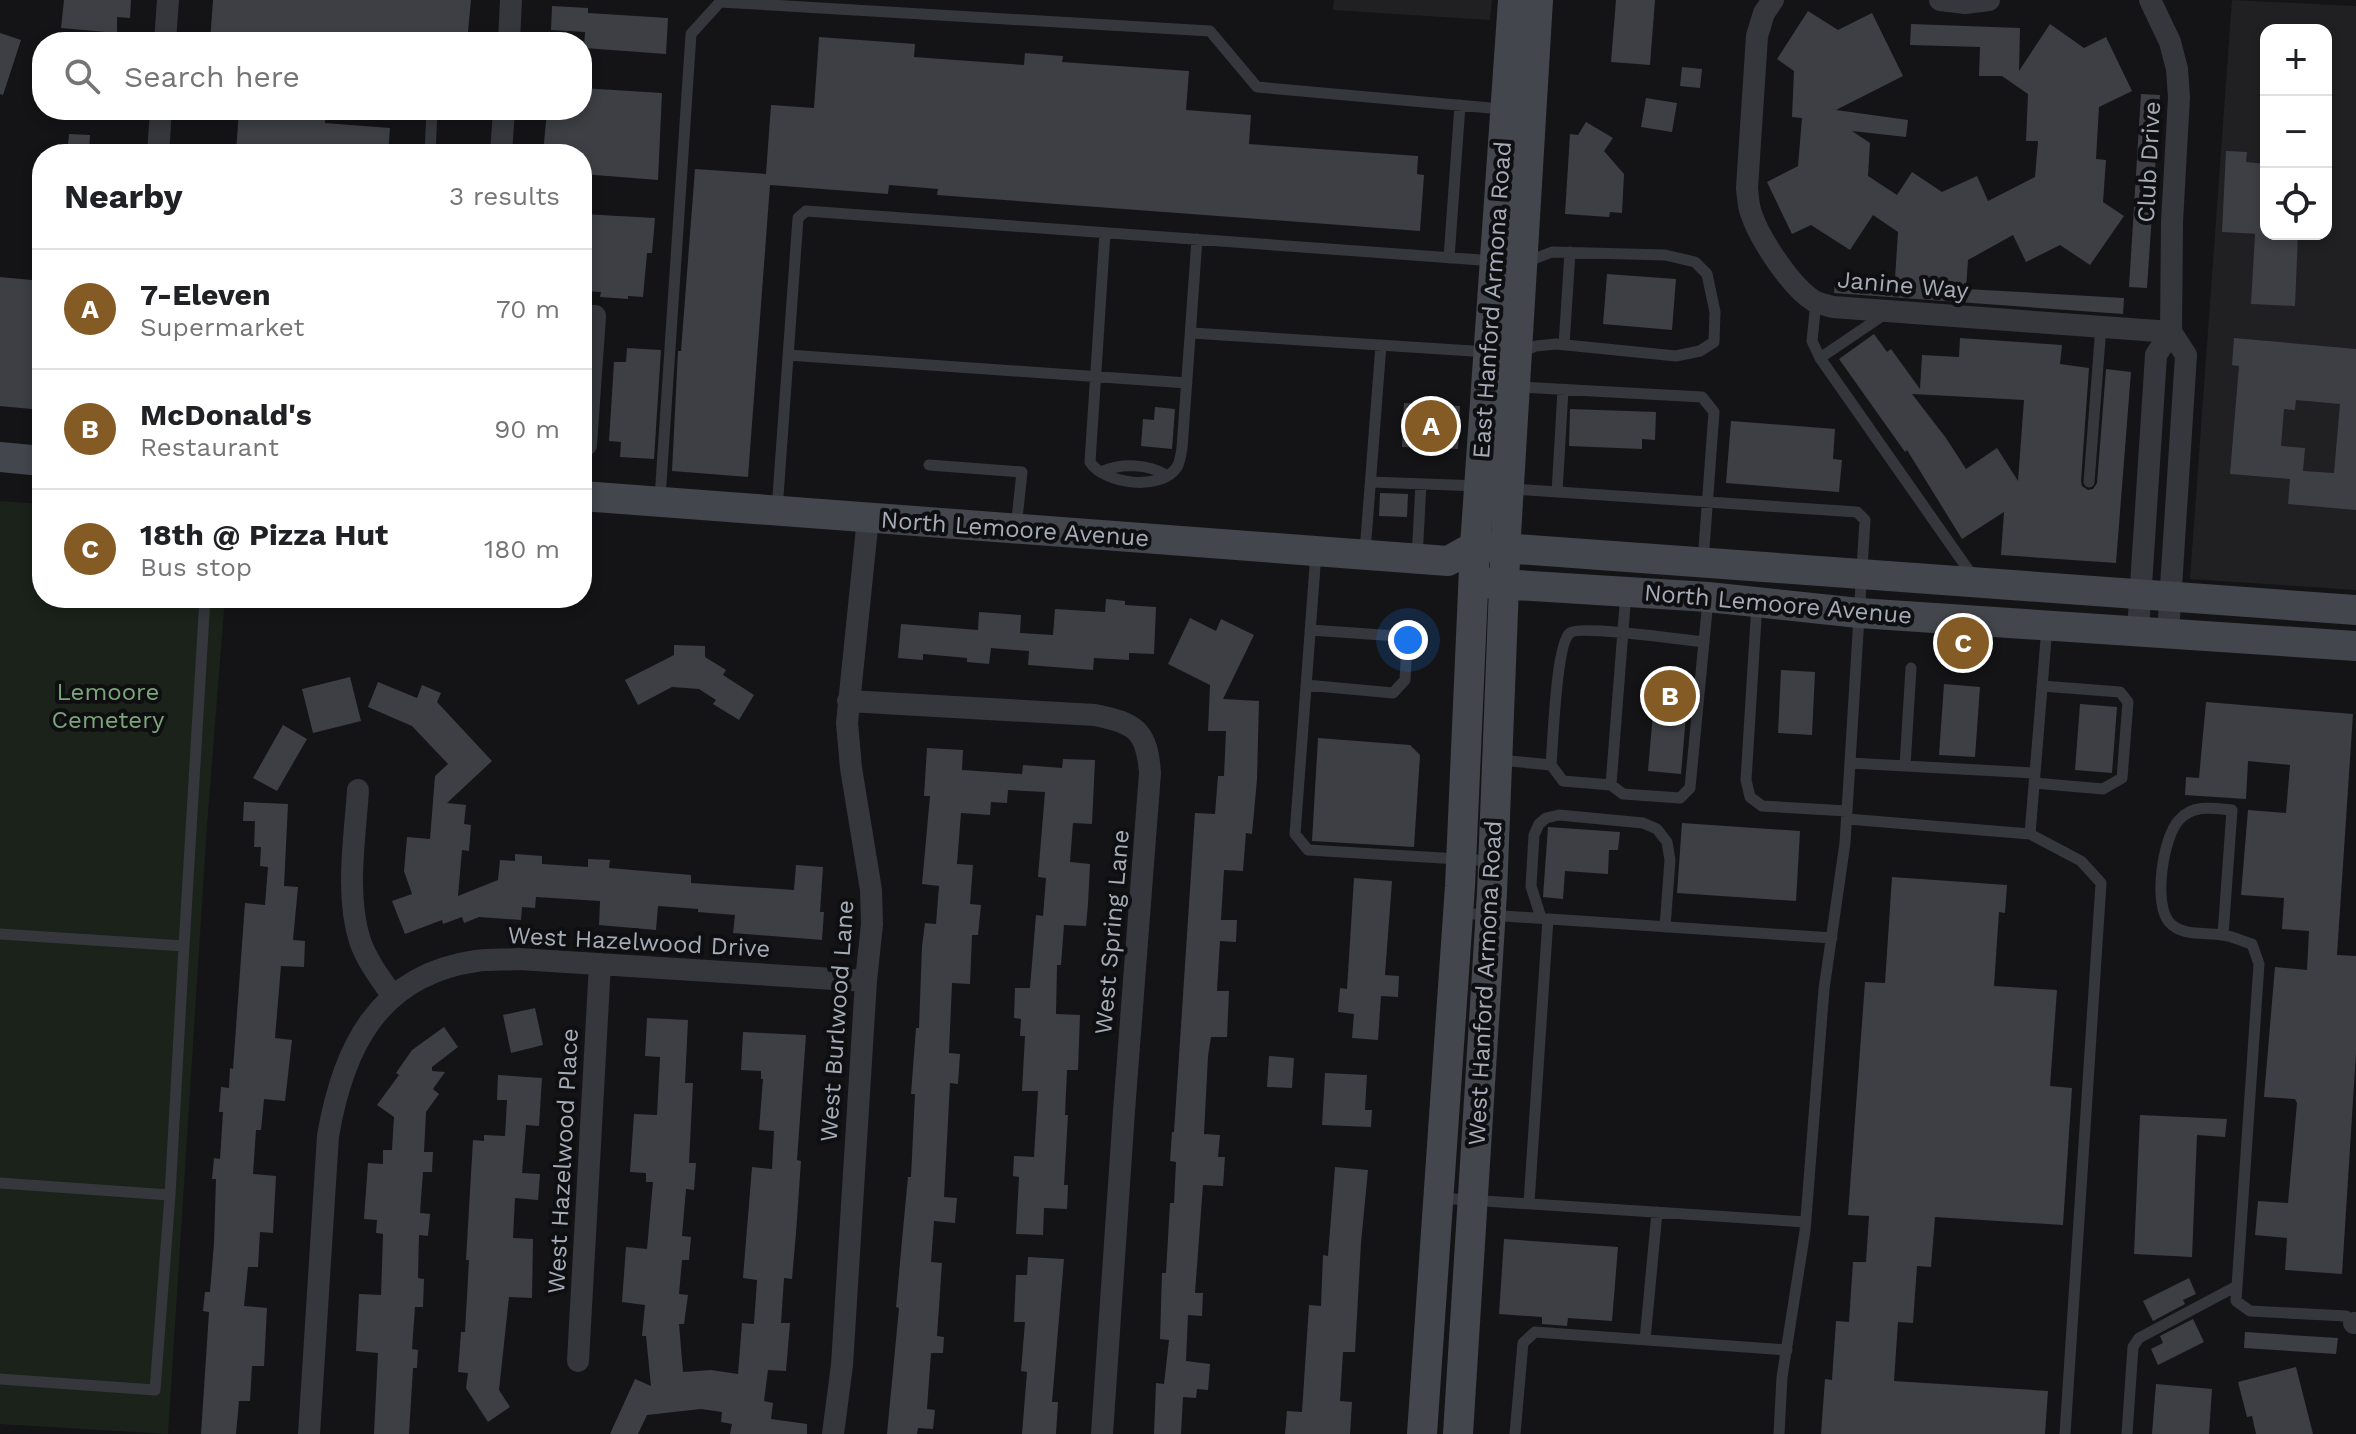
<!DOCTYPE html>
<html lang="en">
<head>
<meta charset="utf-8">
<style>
	body { margin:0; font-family:"Work Sans",sans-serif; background:#f6f6f6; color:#202124 }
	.controls { position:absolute; right:24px; top:24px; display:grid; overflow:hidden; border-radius:16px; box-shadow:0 4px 12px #0003 }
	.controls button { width:72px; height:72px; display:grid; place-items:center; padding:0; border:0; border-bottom:2px solid #e0e0e0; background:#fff; color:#202124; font:40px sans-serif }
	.you { position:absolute; left:1408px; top:640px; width:28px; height:28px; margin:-20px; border:6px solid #fff; border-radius:50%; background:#1a73e8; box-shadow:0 0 0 12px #1a73e833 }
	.badge { display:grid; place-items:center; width:52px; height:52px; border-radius:50%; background:#845b24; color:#fff; font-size:26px; font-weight:700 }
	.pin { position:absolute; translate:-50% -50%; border:4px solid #fff; box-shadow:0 2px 8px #0006 }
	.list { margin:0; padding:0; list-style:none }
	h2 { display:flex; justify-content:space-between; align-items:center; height:104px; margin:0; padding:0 32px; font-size:34px }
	h2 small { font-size:26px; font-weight:400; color:#757577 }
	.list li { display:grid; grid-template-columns:52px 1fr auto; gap:24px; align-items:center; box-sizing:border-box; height:120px; padding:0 32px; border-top:2px solid #e0e0e0 }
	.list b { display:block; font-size:30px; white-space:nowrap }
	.list p { margin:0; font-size:26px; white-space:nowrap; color:#757577 }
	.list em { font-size:26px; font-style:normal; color:#757577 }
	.icon { flex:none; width:44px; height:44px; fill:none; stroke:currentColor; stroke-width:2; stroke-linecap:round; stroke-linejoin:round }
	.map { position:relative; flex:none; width:2356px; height:1434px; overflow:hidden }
	.search { position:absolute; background:#fff; box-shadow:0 4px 12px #0003; left:32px; top:32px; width:560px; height:88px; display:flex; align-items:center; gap:20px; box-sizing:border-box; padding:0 28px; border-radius:32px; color:#757577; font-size:30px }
	.panel { position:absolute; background:#fff; box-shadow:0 4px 12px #0003; left:32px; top:144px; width:560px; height:464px; border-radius:32px }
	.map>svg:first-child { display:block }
</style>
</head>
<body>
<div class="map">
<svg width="2356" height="1434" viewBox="0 0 2356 1434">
	<rect width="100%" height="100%" fill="#141416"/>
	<path fill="#202023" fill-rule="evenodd" d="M1334,0h158l-2,20 -157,-10z
		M2232,0l124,6v584l-166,-11zM2266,30h60v204h-60z"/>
	<path fill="#1a221a" d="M0,501l42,3v94h183l-18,228 -39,608 -168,-10z"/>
	<path fill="#3e3f44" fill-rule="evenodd" d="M64,0h67l-1,18 -13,-1v16l-56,-5z
		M213,0h258l-4,42h-257z
		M1616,0h39l-5,65 -39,-3z
		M552,6l36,2v5l80,5 -2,36 -82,-6 1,-16 -34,-2z
		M1808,11l30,19 34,-17 31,63 -67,34 72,10 -2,17 -54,-6 18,12 -2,33 29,19 15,-23 30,20 35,-16 11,25 47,-24 3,-36h-12l2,-47 -26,-18h-23l1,-29 -70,-2 1,-21 109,4 -1,43 31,-47 34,24 22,-11 26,54 -33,16 -3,52 10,1 -3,42 21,14 -34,49 -30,-20 -34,17 -13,-27 -45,25 -2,29 158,9 -1,16 -289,-21 1,-13 69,5 -9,-6 3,-47 -25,-17 -23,35 -39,-25 -19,9 -25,-52 31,-16 4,-48 -10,-1 2,-46 -17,-12z
		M0,33l21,7 -18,55 -3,-1z
		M819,37l96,7 -1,13 110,8 1,-12 38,3 -1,6 127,9 -3,39 65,5 -2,29 169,12 -1,18 7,1 -4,56 -483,-36 1,-6 -49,-4 -1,9 -118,-9 -22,292 -76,-6 6,-120h3l14,-182 71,5 5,-69 43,3z
		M1682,67l20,2 -2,19 -20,-2z
		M582,88l80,5 -4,87 -76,-6v-20h-39l4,-44h35z
		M2141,94l19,1 -13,193 -18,-1z
		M1646,98l31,5 -5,29 -31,-5z
		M239,110h87l-1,13 65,5 -2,26 -152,-2z
		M1586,122l27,16 -9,13 20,23 -2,39 -12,-1 -1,5 -44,-3 5,-80 8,1z
		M69,134l21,1 -1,19h-22z
		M2226,151l21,1 -1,10 20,2v70h32l-3,72 -44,-2 4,-70h4l-37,-2z
		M582,214l73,4 -3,35h-5l-4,44 -15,-1v3l-28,-2 1,-5 -19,-1z
		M1607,274l69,5 -4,51 -69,-6z
		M0,277l42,4v129l-42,-4z
		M1874,334l13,18 4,-3 29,40 2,-34 37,2 1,-19 102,7 -2,19 29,4 -8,113 1,5 6,4 5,-1 4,-6 9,-114 25,3 -15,191 -115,-8 3,-43 -42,27 -55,-89 -2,2 -66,-93zM1912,394l112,6 -6,81 -21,-33 -31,21 -20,-31z
		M2234,338l122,11v161l-68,-6 2,-25 -60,-5 9,-108 -7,-1zM2296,400l44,4 -6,69 -31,-2 2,-23 -24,-2 3,-37 11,1z
		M627,348l34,2 -7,109 -34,-2 1,-15 -12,-1 5,-79h12z
		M1404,403l56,3 -2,43 -56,-2z
		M1155,407l20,2 -3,40 -31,-3 2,-27 11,1z
		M1570,409l86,3 -1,28 -13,-1v10l-73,-3z
		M1731,421l104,8 -2,30 9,1 -3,32 -113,-9z
		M1380,493l28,1 -1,23 -28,-1z
		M1106,599l19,2v4l31,2 -2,47 -25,-1v7l-35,-2 -1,12 -65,-5 1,-14 -38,-3 -2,16 -22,-2v-4l-44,-4v6l-25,-2 3,-34 77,6 1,-18 42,3 -1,18 33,2 2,-26 50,3z
		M1190,618l26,13 5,-12 33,16 -31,64 36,2 -2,78 -5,55 -6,-1 -3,38 -19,-1 -3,50h16l-1,22 -16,-1 -3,50h12l-2,46h-16l-3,19 -4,78 16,1 -2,22h7l-2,29 -20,-1 -8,108h8l-1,23 -14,-1 -2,46 24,3 -2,26 -11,-1 -1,9 -13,-1 -2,37h-27l2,-51 8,1 5,-44 -9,-1 2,-66h4l4,-70h4l2,-41 -6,-1 2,-29h2l21,-319 20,1 3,-38h6l2,-45h-18l2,-46 -42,-21z
		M674,645l31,1v11l21,13 -3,5 31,20 -15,25 -26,-16 3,-4 -17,-11 -27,-2 -34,18 -13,-25 49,-25z
		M1781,670l34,2 -3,63 -34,-2z
		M350,677l11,44 -48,12 -11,-44z
		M1656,678l33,3 -8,93 -33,-3z
		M378,682l39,16 5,-13 19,8 -4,9 55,59 -45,42 19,2 -2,19 7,1 -2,26 -7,-1 -4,46 40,-16 2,-20 15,1v-7l27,2v8l46,3v-8l22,1 -1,8 82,7v8l103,7 2,-25 27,2 -3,45h4l-2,28 -89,-7 2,-18 -37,-3v-3l-40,-3 -2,24 -57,-5 1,-24 -64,-4 -1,11 -13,-1 -1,13 -42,-3 -15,6 -2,-6 -19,7 -1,-4 -37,14 -13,-33 20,-7 -8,-23 3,-34 23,2 5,-63 13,-12 -36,-38 -44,-19z
		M1944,684l36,3 -5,70 -36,-2z
		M2206,702l147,12 -16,241 19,1v97l-14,221 -57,-4 2,-32 -32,-3 3,-34 30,2 9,-100 -2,-4 -31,-2 11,-130 32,3 2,-39 -27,-2 2,-31 -43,-3 7,-85 38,3 4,-48 -42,-4 -2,38 -61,-4 1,-18 13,1z
		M2080,704l37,3 -5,66 -37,-3z
		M283,725l24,14 -30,52 -24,-13z
		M1318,738l92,7 10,10 -6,92 -102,-6z
		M927,748l36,2 -1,20 60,4 1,-9 39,3 1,-9 32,1 -3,64 -19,-1 -3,39 20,2 -2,40 -2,22 -22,-1 -3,40h-4l-1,49 24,1 -2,55h-11l-2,45h3l-4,70h4l-1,24 -23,-1 -1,27 -27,-1 3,-57 -6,-1 1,-20 20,1 4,-66h-16l3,-55h-5l1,-17 -7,-1 1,-30h15l6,-73 7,1 3,-38 -8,-1 7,-85 -37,-2 -1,13 -16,-1 -1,13 -29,-2 -4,51 16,1 -3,39 11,1 -3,30h-6l-2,49 -18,-1 -3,70 11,1 -2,30 -8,-1 -6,114 13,1 -2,25 -21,-2 -3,41 11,1 -5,73 7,1 -1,16h-12l-4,56 8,1 -2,19 -15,-1 -1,6h-30l12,-126 -3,-1 6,-67 6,-63h3l4,-83h-4l5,-66h3l3,-82 3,-23 11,1 3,-38 -17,-2 8,-88h-6z
		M244,802l44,2 -4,82 14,1 -5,53 12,1 -1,26 -23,-1 -6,72 17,2 -7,61 -21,-2 -3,31h-5l-3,44 23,2 -3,57 -13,-1 -2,35h-10l-4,39 23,2 -3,58h-12l-2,35h-11l-3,33h-35l8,-122 -6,-1 2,-19h5l4,-49 2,-64h-4l2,-21 6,1 3,-47h-4l2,-25 8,1 1,-20 3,1 12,-166 20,2 3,-38 -8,-1 1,-19h-7l1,-26h-12z
		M1682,823l118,8 -4,70 -119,-8z
		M1548,827l72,5 -2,18h-9l-1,24 -43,-3 -2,28 -20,-2z
		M1892,877l115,8 -2,28 -6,-1 -5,74 63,4 -7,96 22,2 -9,137 -128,-8 -4,50 -14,-1 -4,57 -15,-1 -4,59 154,10 -3,43h-224l4,-55 7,1 4,-59 13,1 4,-60h13l3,-46 -21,-1 17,-233 20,1z
		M1354,878l38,3 -7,94 14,1 -1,21 -17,-1 -3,44 -26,-2 2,-24 -16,-2 2,-24 7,1z
		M535,1008l8,37 -32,8 -8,-38z
		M647,1018l41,2 -3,63h8l-4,80h7l-2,27 -8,-1 -4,47 9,1 -2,23h-7l-3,34 9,1 -4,29h-5l4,48 28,-2 27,4 4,-51 12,1 3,-44 -14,-2 9,-111 20,2 2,-38 -15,-1 4,-51h-2v-8l-20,-1 2,-38 63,3 -9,125 4,1 -5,72 -4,46 -8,-1 -3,45h9l-4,48 -18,-1 -4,31 9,2 -2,16 36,5v10h-77l2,-10 -11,-2 1,-10 -21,-3 -54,6 -9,19h-28l25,-55 16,7 -5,-50h-4l3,-31 -23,-3 4,-55 21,2 6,-67h-7v-9l-16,-1 4,-58 23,1 3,-58 -15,-1z
		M444,1027l14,20 -26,20v4l13,1 -12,17 6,5 -13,18 -2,40h9l-1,20h-9l-3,41 10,1 -2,22 -9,-1 -1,43 6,1 -1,28h-8l-3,42 6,1 -1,18h-4l-4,66h-35l4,-81 -22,-2 3,-57 22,1 2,-61 -7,-1 1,-13 -13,-1 4,-56 15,1v-14h9l2,-33 -17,-12 22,-30 -3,-2 16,-23z
		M1269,1056l25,2 -2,30 -25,-1z
		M1325,1073l42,2 -2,35h7l-1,17 -49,-2z
		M498,1075l44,3 -3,48 -13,-1 -4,48 18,1 -2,26 -23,-2 -2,40 20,1 -1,59 -23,-1 -10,93 11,17 -22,15 -22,-34 2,-15 -10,-1 3,-40h4l4,-72h-3l7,-120 11,1v-6l21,1 2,-36h-10z
		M2140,1115l87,4 -2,18 -28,-2 -5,122 -58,-3z
		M1335,1167l33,3 -7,73 -6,109h-12l-3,49 12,1 -2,32h-65l2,-23 15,1 7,-107 12,1 2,-51 5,1z
		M1504,1239l114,8 -6,74 -44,-3 -1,8 -25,-2v-7l-43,-3z
		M1028,1257l36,2 -12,143h6l-2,32h-34l5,-62 -6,-1 4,-49h-11l2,-47h11z
		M2189,1278l7,16 -13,6 2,4 -32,17 -10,-20z
		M2193,1319l11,23 -46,23 -7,-16 12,-6 -3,-7z
		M2245,1332l93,6 -2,16 -92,-6z
		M2296,1367l17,67h-57l-4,-18 -5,1 -9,-35z
		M2156,1384l56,5 -3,45h-57z"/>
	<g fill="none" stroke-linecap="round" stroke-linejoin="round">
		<path stroke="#35373c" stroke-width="11" d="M430,154l2,-44
			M1105,233l-15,229c14,22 71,30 87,5 3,-5 4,-13 5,-19l15,-209
			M1449,258l11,-153
			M1816,302l-4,39 8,17 154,220
			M1192,333l296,19
			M1564,345l6,-93
			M1521,352l15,-6 20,-2 120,12 24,-5 14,-9 1,-30 -8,-38 -12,-12 -30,-7 -113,-3 -28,11
			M788,355l399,28
			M1820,358l65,-44
			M1518,387l184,10 12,15 -11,150
			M929,465l93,7 -6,56
			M1103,471c19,-8 45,-7 63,4
			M1371,482l108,4
			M2089,482l12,-156
			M1512,489l345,23 8,8 -20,323 -21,146 -19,242 -23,146 -3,57
			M1557,492l6,-102
			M660,498l31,-464 29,-32 490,29 47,56 245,22
			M777,510l21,-292 8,-7 689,50
			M1365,552l16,-207
			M1316,553l-21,281 13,16 184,11
			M1417,558l4,-74
			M1626,592l-15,193 -48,-4 -12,-16c2,-22 5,-122 19,-132 10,-8 114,7 134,9
			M1757,603l-11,177 4,17 12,9 85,5
			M2047,627l-17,207 51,27 20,22 -36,551
			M1306,685l87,8 12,-13 2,-36 -10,-8 -87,-6
			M1500,760l51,5
			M1850,763l185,10
			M1905,766l6,-98
			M2034,783l69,6 19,-11 6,-76 -8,-10 -78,-6
			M1611,785l12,9 57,4 10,-10 18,-188
			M1847,819l183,15
			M1459,913l373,25
			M1541,918l-10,-32 3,-51 5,-11 7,-6 13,-3 84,8 14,6 10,13 3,18 -5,67
			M0,934l184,12 21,-348
			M2223,935l9,-125c-19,-2 -39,-6 -53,10 -16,17 -26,83 -10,102 13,15 36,10 53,13 10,1 20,6 30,9l7,20 -23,337 14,10 96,5 8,7
			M0,1183l170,12 14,-249
			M1439,1198l367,24
			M1529,1203l19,-284
			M1645,1340l12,-128
			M0,1379l155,11 15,-195
			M1515,1434l8,-91 12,-11 252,18
			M2127,1434l6,-87 6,-9 96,-51"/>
		<path stroke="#35373c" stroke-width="22" d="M1773,0l-9,13 -7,23 -10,152c1,8 1,17 4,25 8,25 40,74 63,88 6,3 13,4 19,6l338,25
			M1940,0l25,3 24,-3
			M165,42l3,-42
			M509,42l2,-42
			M158,154l3,-44
			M501,154l3,-44
			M582,316h13l-9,129
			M2138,631l18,-276 15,-23 1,-110 7,-125 -2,-28 -7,-27 -20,-42
			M2168,633l18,-278 -15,-23
			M848,701l247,14c40,8 52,15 55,58l-26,338 -22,323
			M358,790c-3,48 -13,104 2,151 7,20 20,37 32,54
			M2354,1323h2
			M578,1361l22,-397
			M309,1434l19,-298c15,-88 50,-161 148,-175 14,-2 29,-1 43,-2l347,22
			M833,1434l9,-69 24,-384 6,-57 -1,-34 -20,-122 -4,-45 21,-205"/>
		<path stroke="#43464c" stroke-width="30" d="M0,457l42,4
			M582,496l866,65 27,-15 881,64
			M1484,583l224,14 151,16 497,33
			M1422,1434l38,-548 15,-340 38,-546
			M1458,1434l34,-541 14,-358 32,-535"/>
	</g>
	<g text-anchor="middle" stroke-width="8" stroke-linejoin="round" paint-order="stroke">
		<g font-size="24" fill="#a5acb8" stroke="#0f0f11">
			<text transform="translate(2149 162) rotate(-87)" y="8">Club Drive</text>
			<text transform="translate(1903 285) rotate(5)" y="8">Janine Way</text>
			<text transform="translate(1492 300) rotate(-86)" y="8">East Hanford Armona Road</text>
			<text transform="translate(1015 529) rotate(4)" y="8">North Lemoore Avenue</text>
			<text transform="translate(1778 604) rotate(5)" y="8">North Lemoore Avenue</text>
			<text transform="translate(1112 932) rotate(-85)" y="8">West Spring Lane</text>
			<text transform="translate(639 942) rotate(3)" y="8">West Hazelwood Drive</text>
			<text transform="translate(1485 983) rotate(-87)" y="8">West Hanford Armona Road</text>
			<text transform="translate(837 1021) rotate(-86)" y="8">West Burlwood Lane</text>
			<text transform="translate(563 1161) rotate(-87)" y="8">West Hazelwood Place</text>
		</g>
		<g font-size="24" fill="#7ba57a" stroke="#0f0f11">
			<text x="108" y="700">Lemoore<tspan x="108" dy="28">Cemetery</tspan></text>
		</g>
	</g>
</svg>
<div class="controls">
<button>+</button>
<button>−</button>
<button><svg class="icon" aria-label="locate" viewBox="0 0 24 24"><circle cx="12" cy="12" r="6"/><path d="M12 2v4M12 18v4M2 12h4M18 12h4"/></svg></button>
</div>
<div class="you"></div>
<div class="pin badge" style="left:1431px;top:426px">A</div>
<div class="pin badge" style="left:1670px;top:696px">B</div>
<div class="pin badge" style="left:1963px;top:643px">C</div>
<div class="search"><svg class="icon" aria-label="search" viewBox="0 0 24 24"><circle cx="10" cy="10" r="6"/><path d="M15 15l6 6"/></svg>Search here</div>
<section class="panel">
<h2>Nearby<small>3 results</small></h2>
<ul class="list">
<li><span class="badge">A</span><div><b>7-Eleven</b><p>Supermarket</p></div><em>70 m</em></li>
<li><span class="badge">B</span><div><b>McDonald's</b><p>Restaurant</p></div><em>90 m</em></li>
<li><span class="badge">C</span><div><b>18th @ Pizza Hut</b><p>Bus stop</p></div><em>180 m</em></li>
</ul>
</section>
</div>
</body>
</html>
